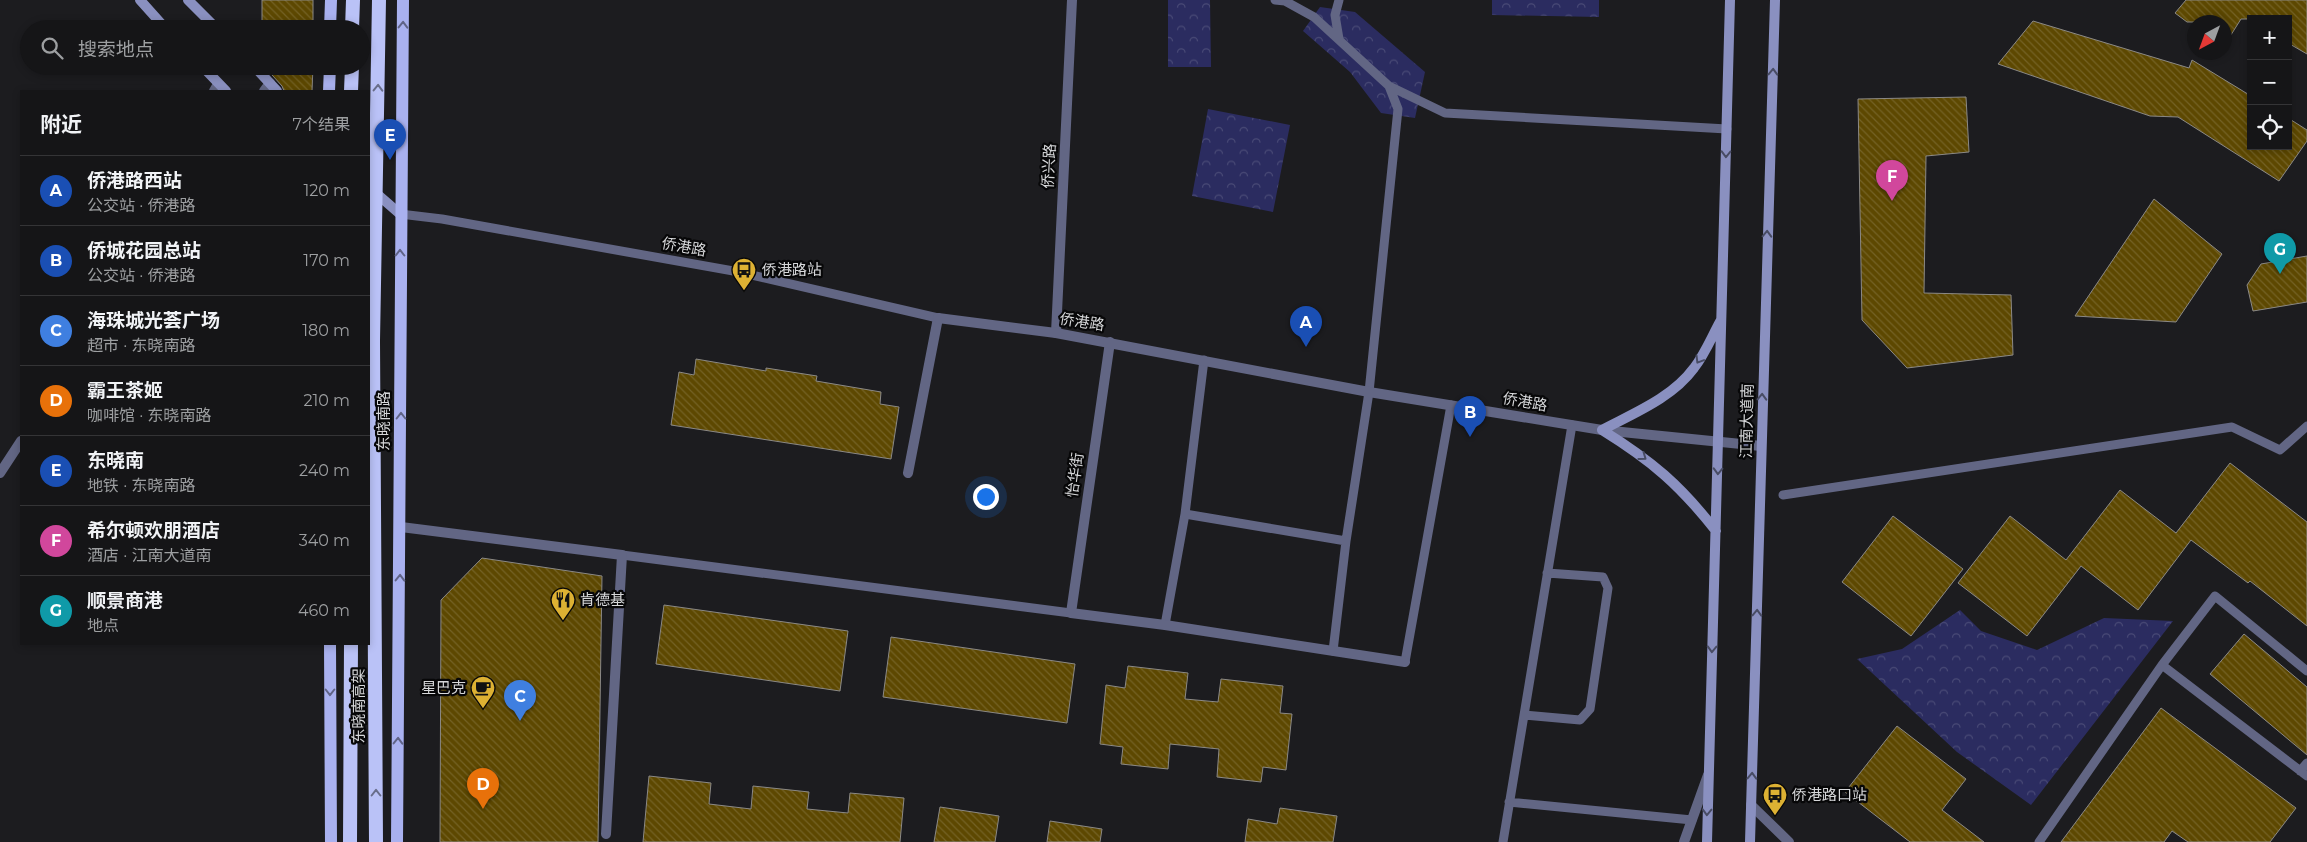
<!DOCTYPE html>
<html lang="zh">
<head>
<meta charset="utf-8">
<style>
	body { margin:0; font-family:Montserrat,"Noto Sans SC",sans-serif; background:#222224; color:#f1f3f6 }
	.controls { position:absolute; right:15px; top:15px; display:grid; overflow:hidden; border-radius:0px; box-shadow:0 2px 8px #0003 }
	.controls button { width:45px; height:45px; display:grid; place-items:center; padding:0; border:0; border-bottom:1px solid #343436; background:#151517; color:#f1f3f6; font:25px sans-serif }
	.compass { position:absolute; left:2187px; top:15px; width:45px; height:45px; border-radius:50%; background:#151517; box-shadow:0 2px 8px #0003; rotate:221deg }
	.you { position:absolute; left:985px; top:496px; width:18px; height:18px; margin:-12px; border:4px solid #fff; border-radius:50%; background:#1a73e8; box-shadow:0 0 0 8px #1a73e833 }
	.badge { display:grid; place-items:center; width:32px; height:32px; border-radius:50%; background:#0f766e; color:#fff; font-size:16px; font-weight:700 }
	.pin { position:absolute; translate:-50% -41px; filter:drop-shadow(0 1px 2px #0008) }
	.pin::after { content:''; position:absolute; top:26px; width:18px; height:15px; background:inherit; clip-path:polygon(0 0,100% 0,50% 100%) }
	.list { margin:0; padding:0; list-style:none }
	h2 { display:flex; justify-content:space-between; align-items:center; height:65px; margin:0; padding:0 20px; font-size:21px }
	h2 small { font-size:16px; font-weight:400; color:#9d9fa1 }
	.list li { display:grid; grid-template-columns:32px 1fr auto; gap:15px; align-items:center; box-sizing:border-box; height:70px; padding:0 20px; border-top:1px solid #343436 }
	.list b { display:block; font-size:19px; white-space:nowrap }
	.list p { margin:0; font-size:16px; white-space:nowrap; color:#9d9fa1 }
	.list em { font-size:16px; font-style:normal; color:#9d9fa1 }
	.icon { flex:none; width:28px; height:28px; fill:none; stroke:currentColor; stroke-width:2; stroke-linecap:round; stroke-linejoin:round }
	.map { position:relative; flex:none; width:2307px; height:842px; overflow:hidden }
	.search { position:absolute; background:#151517; box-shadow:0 2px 8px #0003; left:20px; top:20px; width:350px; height:55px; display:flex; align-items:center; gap:12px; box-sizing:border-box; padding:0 18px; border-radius:28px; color:#9d9fa1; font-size:19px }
	.panel { position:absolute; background:#151517; box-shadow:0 2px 8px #0003; left:20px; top:90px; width:350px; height:555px; border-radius:0px }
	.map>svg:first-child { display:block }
</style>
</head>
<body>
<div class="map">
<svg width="2307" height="842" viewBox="0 0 2307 842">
	<defs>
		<pattern id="forest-crowns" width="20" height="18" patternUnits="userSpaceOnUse" patternTransform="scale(1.25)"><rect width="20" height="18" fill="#2b2c60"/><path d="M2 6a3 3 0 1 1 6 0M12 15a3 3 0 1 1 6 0" fill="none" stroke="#494a76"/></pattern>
		<pattern id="building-back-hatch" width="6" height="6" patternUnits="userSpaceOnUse" patternTransform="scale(1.25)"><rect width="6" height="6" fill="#5d4801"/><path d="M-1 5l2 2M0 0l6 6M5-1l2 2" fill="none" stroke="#746225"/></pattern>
	</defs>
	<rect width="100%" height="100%" fill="#1c1c1f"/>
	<path fill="url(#forest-crowns)" d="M1168,0h42l1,67h-43z
		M1492,0h107v17l-107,-2z
		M1320,7l35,5 70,60 -10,46 -34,-5 -31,-41 -47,-41z
		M1208,109l82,16 -17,87 -81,-16z
		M1960,610l21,21 56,19 67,-32 69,3 -142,184 -74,-53 -100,-93 45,-10z"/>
	<path fill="url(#building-back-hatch)" stroke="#8b8986" d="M262,0h51v29h-51z
		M2186,0h121v54l-19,-11v-24h-47l-17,27v-24h-37l-12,-9z
		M2033,21l156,47 3,-8 59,36v50h37v-28l19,12v11l-28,40 -101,-64 -28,-1 -152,-52z
		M264,66h49l-1,25h-28l-2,-5z
		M1966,97l3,55 -43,4 -2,137 87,2 2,60 -106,13 -45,-48 -4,-221z
		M2154,199l68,55 -46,68 -101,-6z
		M2307,256v46l-54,9 -6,-26 14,-21z
		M696,359l70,12v-3l51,8 -1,5 65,11 -1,12 19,3 -8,52 -220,-34 8,-53 15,3z
		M2230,463l77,59v104l-57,-45 -2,2 -57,-43 -53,70 -57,-44 -54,70 -69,-53 52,-67 56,44 54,-70 56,43z
		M1893,516l70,53 -52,67 -69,-54z
		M482,558l120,18 -4,266h-158l1,-242z
		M664,605l184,26 -8,60 -184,-27z
		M2244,634l63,53v68l-97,-81z
		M891,637l184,27 -8,59 -184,-26z
		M1128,666l60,7 -3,26 33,3 3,-23 62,7 -3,27 12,1 -6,56 -23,-3 -2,15 -44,-5 2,-28 -49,-5 -2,25 -47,-5 2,-17 -23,-3 6,-59 19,3z
		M2161,708l135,100 -26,34h-82l-16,-11 -8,11h-103z
		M1897,726l69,53 -24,31 42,32h-74l-65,-50z
		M649,776l62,7 -2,21 42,5 2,-23 56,6 -2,17 41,4 2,-20 54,5 -4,44h-257z
		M940,807l59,9 -4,26h-61z
		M1280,808l57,8 -4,26h-88l3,-23 29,5z
		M1050,821l52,8 -2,13h-53z"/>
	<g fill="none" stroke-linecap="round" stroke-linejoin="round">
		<path stroke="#626684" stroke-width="9" d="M1275,0l10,1 29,16 75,69 9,23 -29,283 -23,149 -13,110
			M1339,0l-4,15 4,24
			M1389,86l56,27 282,16
			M400,214l42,5 297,53 199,46
			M1783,495l449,-68 48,23 27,-24
			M1185,514l161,27
			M622,555l449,58
			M1165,625l20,-111 19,-154
			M1405,662l46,-257
			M2162,665l53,-69 92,75
			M1524,715l56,5 10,-11 18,-121 -5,-11 -56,-4
			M2300,771l7,-8
			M1509,802l183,18
			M1503,842l69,-417
			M2039,842l123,-177 145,111"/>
		<path stroke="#626684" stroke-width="10" d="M214,91l4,-7
			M1056,333l16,-333
			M1110,342l-39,271 94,12 240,37
			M0,473l21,-32
			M908,473l30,-155
			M401,527l221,28 -16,279
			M1751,805l38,37
			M1684,842l24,-67"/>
		<path stroke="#626684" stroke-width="10" d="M264,91l6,-8
			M938,318l118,15 313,59 233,38 159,16"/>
		<path stroke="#8a90c0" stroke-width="10" d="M140,0l26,29
			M188,0l29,29
			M202,66l24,25
			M254,66l23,25
			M369,187l31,27
			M1602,430c32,-17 70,-32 92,-62 11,-14 18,-32 27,-48
			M1602,430c50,31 78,55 114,101
			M1707,842l23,-842
			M1750,842l25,-842"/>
		<path stroke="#a9b1ef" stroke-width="12" d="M330,29l1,-29
			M329,91l1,-25
			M330,644l1,198
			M397,842l6,-842"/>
		<path stroke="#bac2f7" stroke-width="14" d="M352,29l1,-29
			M351,91l1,-25
			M350,842l1,-198"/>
		<path stroke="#bac2f7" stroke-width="14" d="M376,842l-3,-501 6,-341"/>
	</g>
	<defs><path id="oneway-chevron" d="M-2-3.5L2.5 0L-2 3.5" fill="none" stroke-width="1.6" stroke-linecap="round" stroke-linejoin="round" transform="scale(1.25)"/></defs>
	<g stroke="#606487">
		<use href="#oneway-chevron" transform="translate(403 25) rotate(-89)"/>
		<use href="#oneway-chevron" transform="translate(400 253) rotate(-90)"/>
		<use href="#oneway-chevron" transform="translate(401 416) rotate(-90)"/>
		<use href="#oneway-chevron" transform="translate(400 578) rotate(-89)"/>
		<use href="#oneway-chevron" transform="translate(330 692) rotate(90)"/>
		<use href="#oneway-chevron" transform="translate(398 741) rotate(-89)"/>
	</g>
	<g stroke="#484c64">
		<use href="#oneway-chevron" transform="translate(1773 72) rotate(-88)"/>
		<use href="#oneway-chevron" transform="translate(1726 154) rotate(91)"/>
		<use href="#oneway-chevron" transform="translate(1767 234) rotate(-88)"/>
		<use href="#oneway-chevron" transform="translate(1699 360) rotate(121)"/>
		<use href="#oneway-chevron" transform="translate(1762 397) rotate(-88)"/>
		<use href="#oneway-chevron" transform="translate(1643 457) rotate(36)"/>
		<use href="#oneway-chevron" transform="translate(1718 471) rotate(92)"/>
		<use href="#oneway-chevron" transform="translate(1757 613) rotate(-88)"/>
		<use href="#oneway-chevron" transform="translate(1712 649) rotate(92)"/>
		<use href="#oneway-chevron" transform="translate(1752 776) rotate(-88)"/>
		<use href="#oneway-chevron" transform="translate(1707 812) rotate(92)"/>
	</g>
	<g stroke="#696e8b">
		<use href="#oneway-chevron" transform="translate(378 88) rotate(-89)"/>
		<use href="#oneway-chevron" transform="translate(376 793) rotate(-90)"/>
	</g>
	<defs>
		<symbol id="bus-pin" viewBox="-11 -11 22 30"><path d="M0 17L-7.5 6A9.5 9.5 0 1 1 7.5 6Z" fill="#ddb133" stroke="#070708"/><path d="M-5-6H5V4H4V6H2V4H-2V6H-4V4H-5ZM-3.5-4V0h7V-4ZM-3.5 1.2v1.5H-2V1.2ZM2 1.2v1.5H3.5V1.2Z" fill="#111"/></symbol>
		<symbol id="restaurant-pin" viewBox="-11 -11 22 30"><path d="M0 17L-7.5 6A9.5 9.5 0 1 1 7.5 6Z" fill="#ddb133" stroke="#070708"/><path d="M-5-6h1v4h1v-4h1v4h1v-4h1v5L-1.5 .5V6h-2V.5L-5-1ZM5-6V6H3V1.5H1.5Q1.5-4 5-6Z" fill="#111"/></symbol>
		<symbol id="cafe-pin" viewBox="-11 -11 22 30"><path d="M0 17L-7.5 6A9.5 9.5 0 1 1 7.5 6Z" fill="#ddb133" stroke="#070708"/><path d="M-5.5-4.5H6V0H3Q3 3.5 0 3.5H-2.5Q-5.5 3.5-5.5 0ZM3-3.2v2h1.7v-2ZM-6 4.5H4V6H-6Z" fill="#111"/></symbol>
	</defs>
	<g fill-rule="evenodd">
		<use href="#bus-pin" x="730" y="256" width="28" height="38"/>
		<use href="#restaurant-pin" x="549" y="586" width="28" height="38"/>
		<use href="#cafe-pin" x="469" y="674" width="28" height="38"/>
		<use href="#bus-pin" x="1761" y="781" width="28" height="38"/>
	</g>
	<g text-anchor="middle" stroke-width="4.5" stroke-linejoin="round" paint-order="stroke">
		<g font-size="15" fill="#d7d8da" stroke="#070708">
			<text transform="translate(1049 166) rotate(-87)" y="5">侨兴路</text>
			<text transform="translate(684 247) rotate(10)" y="5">侨港路</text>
			<text transform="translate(1082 322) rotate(9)" y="5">侨港路</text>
			<text transform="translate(1525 402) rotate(10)" y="5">侨港路</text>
			<text transform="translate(384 421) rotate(-90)" y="5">东晓南路</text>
			<text transform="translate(1747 421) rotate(-89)" y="5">江南大道南</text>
			<text transform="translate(1075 475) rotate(-82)" y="5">怡华街</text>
			<text transform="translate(359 706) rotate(-90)" y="5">东晓南高架</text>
		</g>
		<g font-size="15" fill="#d7d8da" stroke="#070708" text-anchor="start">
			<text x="762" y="275">侨港路站</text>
			<text x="580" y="605">肯德基</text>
			<text x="466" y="693" text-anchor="end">星巴克</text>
			<text x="1792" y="800">侨港路口站</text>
		</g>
	</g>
</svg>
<div class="controls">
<button>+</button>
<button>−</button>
<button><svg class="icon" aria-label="locate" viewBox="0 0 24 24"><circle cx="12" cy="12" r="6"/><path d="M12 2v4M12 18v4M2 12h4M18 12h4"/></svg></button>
</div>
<svg class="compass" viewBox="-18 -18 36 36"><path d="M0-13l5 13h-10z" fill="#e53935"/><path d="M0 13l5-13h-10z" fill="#9d9fa1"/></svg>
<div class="you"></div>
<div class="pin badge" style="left:1306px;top:347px;background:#1a4fb4">A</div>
<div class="pin badge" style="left:1470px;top:437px;background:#1a4fb4">B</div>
<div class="pin badge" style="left:520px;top:721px;background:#3f7fe0">C</div>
<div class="pin badge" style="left:483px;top:809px;background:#e8710a">D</div>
<div class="pin badge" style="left:390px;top:160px;background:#1a4fb4">E</div>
<div class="pin badge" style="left:1892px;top:201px;background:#d1479c">F</div>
<div class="pin badge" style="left:2280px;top:274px;background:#0f9aa8">G</div>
<div class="search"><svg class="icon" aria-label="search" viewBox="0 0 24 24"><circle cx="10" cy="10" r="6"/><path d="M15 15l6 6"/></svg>搜索地点</div>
<section class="panel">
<h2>附近<small>7个结果</small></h2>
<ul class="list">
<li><span class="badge" style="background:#1a4fb4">A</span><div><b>侨港路西站</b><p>公交站 · 侨港路</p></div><em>120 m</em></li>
<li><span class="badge" style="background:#1a4fb4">B</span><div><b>侨城花园总站</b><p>公交站 · 侨港路</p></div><em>170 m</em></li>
<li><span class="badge" style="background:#3f7fe0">C</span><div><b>海珠城光荟广场</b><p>超市 · 东晓南路</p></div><em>180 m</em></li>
<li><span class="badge" style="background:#e8710a">D</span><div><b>霸王茶姬</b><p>咖啡馆 · 东晓南路</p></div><em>210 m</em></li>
<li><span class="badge" style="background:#1a4fb4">E</span><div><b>东晓南</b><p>地铁 · 东晓南路</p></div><em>240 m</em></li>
<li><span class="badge" style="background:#d1479c">F</span><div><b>希尔顿欢朋酒店</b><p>酒店 · 江南大道南</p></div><em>340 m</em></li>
<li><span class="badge" style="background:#0f9aa8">G</span><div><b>顺景商港</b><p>地点</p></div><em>460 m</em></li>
</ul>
</section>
</div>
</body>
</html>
